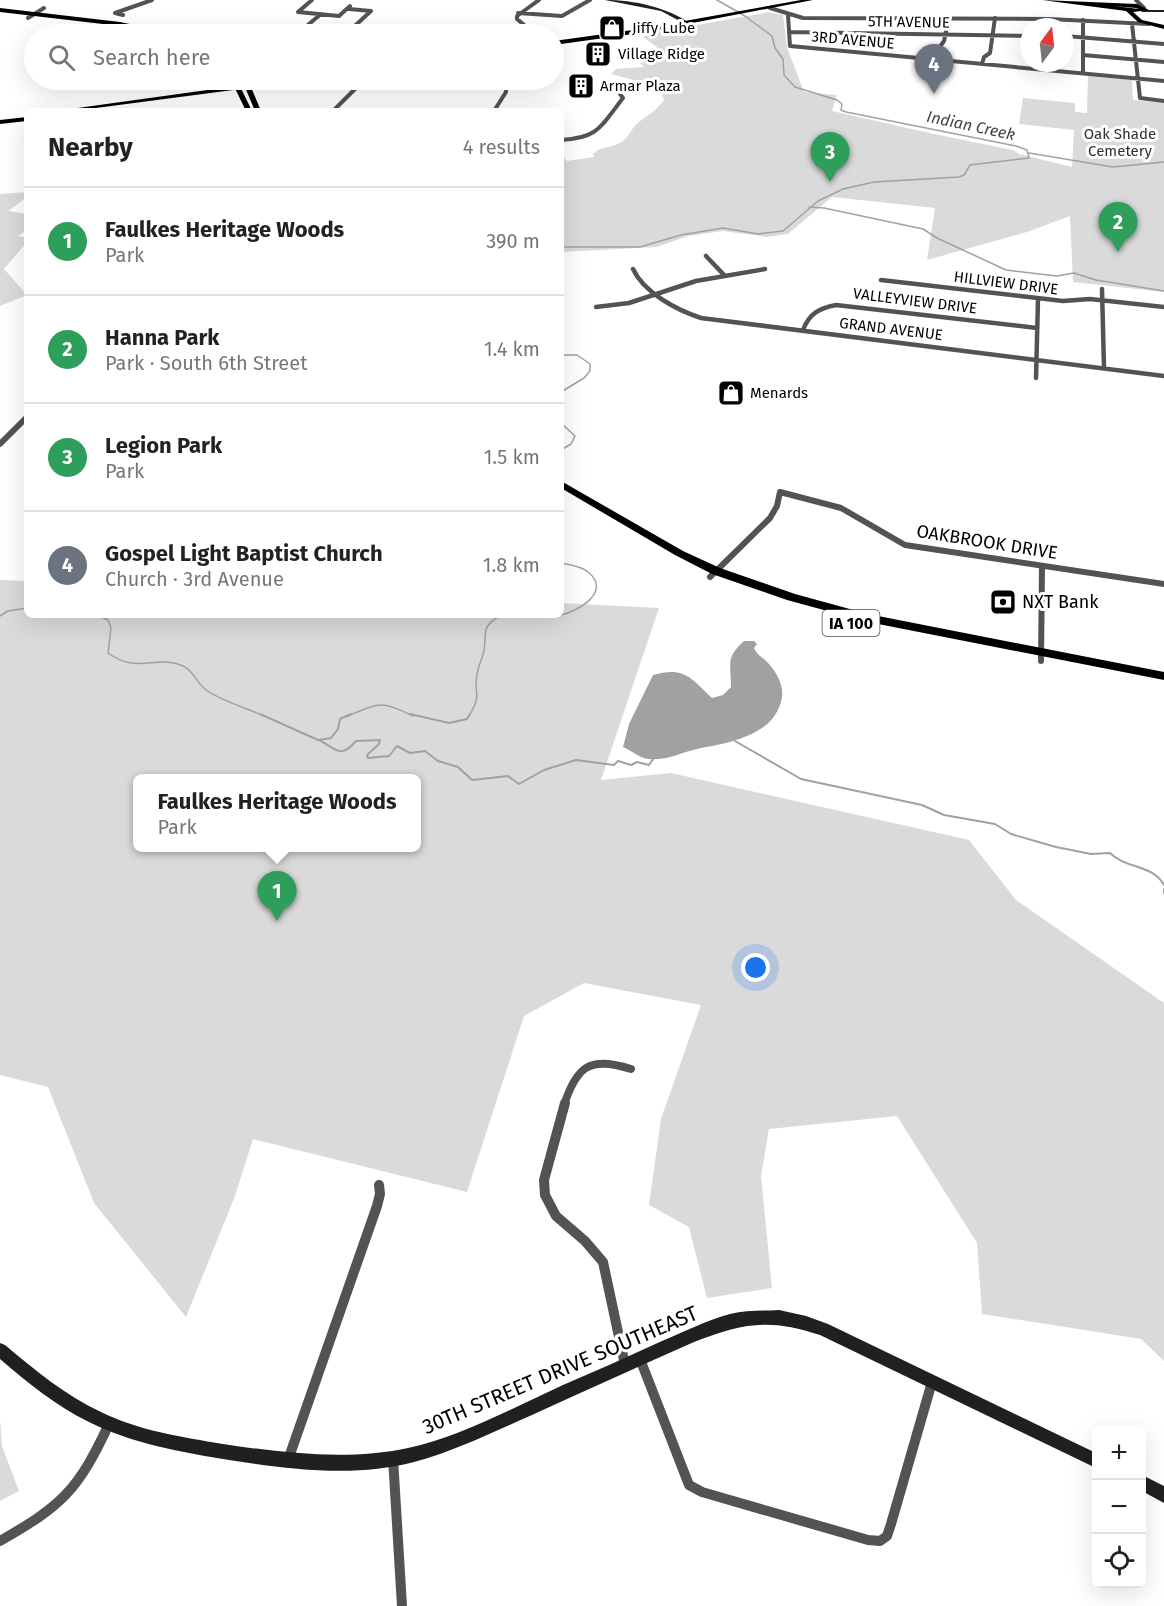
<!DOCTYPE html>
<html lang="en">
<head>
<meta charset="utf-8">
<style>
	body { margin:0; font-family:"Fira Sans",sans-serif; background:#f2f2f2; color:#222 }
	.controls { position:absolute; right:18px; bottom:18px; display:grid; overflow:hidden; border-radius:9px; box-shadow:0 6px 24px #0002 }
	.controls button { width:54px; height:54px; display:grid; place-items:center; padding:0; border:0; border-bottom:2px solid #e0e0e0; background:#fff; color:#222; font:30px sans-serif }
	.compass { position:absolute; left:1020px; top:18px; width:54px; height:54px; border-radius:50%; background:#fff; box-shadow:0 6px 24px #0002; rotate:15deg }
	.you { position:absolute; left:756px; top:968px; width:21px; height:21px; margin:-15px; border:4px solid #fff; border-radius:50%; background:#1a73e8; box-shadow:0 0 0 9px #1a73e833 }
	.badge { display:grid; place-items:center; width:39px; height:39px; border-radius:50%; background:#d93025; color:#fff; font-size:20px; font-weight:700 }
	.pin { position:absolute; translate:-50% -50px; filter:drop-shadow(0 2px 3px #0008) }
	.pin::after { content:''; position:absolute; top:32px; width:21px; height:18px; background:inherit; clip-path:polygon(0 0,100% 0,50% 100%) }
	.popup { position:absolute; left:133px; top:774px; width:288px; height:78px; box-sizing:border-box; display:grid; place-content:center; border-radius:9px; background:#fff; filter:drop-shadow(0 2px 4px #0005); font-size:20px; white-space:nowrap; color:#767676 }
	.popup b { font-size:22px; color:#222 }
	.popup::after { content:''; position:absolute; left:50%; top:100%; margin-left:-12px; border:12px solid transparent; border-top-color:#fff }
	.list { margin:0; padding:0; list-style:none }
	h2 { display:flex; justify-content:space-between; align-items:center; height:78px; margin:0; padding:0 24px; font-size:26px }
	h2 small { font-size:20px; font-weight:400; color:#767676 }
	.list li { display:grid; grid-template-columns:39px 1fr auto; gap:18px; align-items:center; box-sizing:border-box; height:108px; padding:0 24px; border-top:2px solid #e0e0e0 }
	.list b { display:block; font-size:22px; white-space:nowrap }
	.list p { margin:0; font-size:20px; white-space:nowrap; color:#767676 }
	.list em { font-size:20px; font-style:normal; color:#767676 }
	.icon { flex:none; width:33px; height:33px; fill:none; stroke:currentColor; stroke-width:2; stroke-linecap:round; stroke-linejoin:round }
	.map { position:relative; flex:none; width:1164px; height:1606px; overflow:hidden }
	.search { position:absolute; background:#fff; box-shadow:0 6px 24px #0002; left:24px; top:24px; width:540px; height:66px; display:flex; align-items:center; gap:15px; box-sizing:border-box; padding:0 21px; border-radius:33px; color:#767676; font-size:22px }
	.panel { position:absolute; background:#fff; box-shadow:0 6px 24px #0002; left:24px; top:108px; width:540px; height:510px; border-radius:9px }
	.map>svg:first-child { display:block }
</style>
</head>
<body>
<div class="map">
<svg width="1164" height="1606" viewBox="0 0 1164 1606">
	<rect width="100%" height="100%" fill="#fff"/>
	<path fill="#dadada" fill-rule="evenodd" d="M769,12l14,3 4,32 17,45 33,3 -5,16 102,23 79,16 6,4 53,13 2,-37 -55,-6 4,-26 52,5v9l12,1 1,-37 44,4 1,20 31,3v189l-91,-10 -3,-66 -43,16 -100,28 8,-52 -103,-11 -44,37 -21,3 -44,-6 -35,5 -31,11 -96,5v-98l6,7 27,-4 -1,-3c8,-8 17,-6 27,-11 9,-5 11,-15 19,-21 11,-9 16,-10 25,-22l-3,-9 -16,-8 -34,-9 5,-5 28,-2 -4,-4 31,-5 -30,-23z
		M27,192v5l-19,14 19,3v16l-9,6 9,2v4l-23,27 23,26 -27,11v-112z
		M0,580l27,1v34h534v-12l98,5 -58,172 70,-7 298,67 47,60 148,103v358l-23,-22 -159,-25 -5,-71 -80,-127 -128,13 -8,47 11,112 -65,10 -18,-71 -40,-22 12,-86 40,-114 -117,-22 -60,33 -57,176 -214,-53 -18,57 -49,121 -92,-114 -46,-116 -48,-12zM416,778v70h-278v-70z
		M0,1419l2,27 17,45 -19,10z"/>
	<path fill="#a1a1a1" d="M744,641h10l3,3 -3,4c3,7 7,8 12,13 9,8 18,24 16,36 -6,39 -54,46 -85,52 -17,4 -31,12 -49,10 -8,-1 -18,-9 -25,-12l6,-23 24,-49c31,-9 38,3 59,23l11,-3 8,-8c0,-23 -6,-29 13,-46z"/>
	<g fill="none" stroke-linecap="round" stroke-linejoin="round">
		<path stroke="#a1a1a1" stroke-width="1.5" d="M1029,153l84,14 51,-5
			M809,207l15,1 99,21 14,9 69,32 51,6 17,-3 22,7 68,11
			M561,247h79l41,-12 42,-7 35,6 25,-3 35,-30 25,-12 31,-7 85,-5 5,-2 6,-10 59,-7 -2,-8 -11,-4 -170,-34 -5,-2 1,-6 -5,-4 -42,-13 -11,-12 -1,-16 -8,-11 -3,-12 -27,-20 -28,-16
			M561,355h16l13,9v7l-6,7 -23,14
			M561,423l14,13 -4,8 -10,6
			M561,563c9,2 20,3 27,9 24,19 -9,39 -27,43
			M97,615l11,5 3,8 -3,25c30,22 49,1 75,13 11,5 13,16 22,23 11,10 44,20 59,27
			M531,615h29
			M0,616l8,-5 19,-3
			M348,716c33,-14 33,-15 65,0
			M469,716c14,-23 4,-21 8,-41 1,-8 5,-16 7,-24 3,-20 -4,-23 17,-36"/>
		<path stroke="#a1a1a1" stroke-width="2" d="M260,714l58,26 13,-2 7,-9 2,-10 11,-5
			M410,714l39,9 18,-4 3,-5
			M319,740c16,8 21,20 37,1l24,-1 -1,4 -12,11 1,3 21,-2 8,-10 13,7 15,-2 13,10 20,6 14,13 36,-4 11,8 25,-14 32,-10 38,5 4,-4 13,4 6,-3 12,3 4,-6
			M735,741l66,38 121,26 22,10 51,9 16,10 45,13 35,7 19,-1c16,16 42,11 54,32
			M1164,889v4"/>
		<path stroke="#535353" stroke-width="4" d="M312,0l-14,12 41,4 11,-10
			M1136,0l8,8
			M770,8l33,10 246,1 100,5
			M518,13l44,3 28,-16
			M123,15l-8,-2 37,-13
			M788,15l2,31 374,35
			M28,18l16,-10
			M1083,20v53
			M1132,24l8,74 24,3
			M789,32l240,4
			M200,34l13,-5 19,5
			M297,34l24,-20
			M346,34l25,-23 -22,-2
			M535,34l-18,-15v-3l22,-16
			M1065,36l99,8
			M1083,55l81,7
			M935,59l1,-7 8,-11 5,-23
			M982,64l2,-7 6,-4 5,-35
			M333,111l23,-23 4,-8
			M494,111l12,-19 -1,-12
			M561,140c38,-2 40,-14 62,-42l-3,-4"/>
		<path stroke="#535353" stroke-width="4.5" d="M706,256l18,19
			M633,269c11,24 44,41 68,49l463,58
			M881,280l182,21 27,-2 74,8
			M1102,289l2,79
			M596,307l33,-4 67,-22 69,-12
			M803,330c6,-16 16,-22 33,-25l201,23
			M1036,378l2,-79"/>
		<path stroke="#535353" stroke-width="6" d="M0,444l27,-27
			M710,577l60,-59 7,-12 3,-14 61,16 64,37 259,39
			M1041,661l1,-95"/>
		<path stroke="#535353" stroke-width="8" d="M564,1105c13,-40 27,-49 67,-36"/>
		<path stroke="#535353" stroke-width="10" d="M565,1103l-21,77 1,15 11,21 29,25 18,21 22,103
			M640,1359l49,126 13,7 166,48 12,1 7,-5 4,-12 41,-142
			M393,1458l9,148
			M288,1460l89,-254 3,-12 -1,-9
			M0,1541c63,-36 78,-51 109,-117"/>
		<path fill="#202020" fill-rule="evenodd" d="M605,0c29,0 62,7 86,24l-4,1 -26,-14z
			M1143,10h21v2h-23z
			M779,1310l27,6 22,8 268,129v15l-276,-133c-50,-17 -78,-12 -126,7 -54,24 -108,48 -162,73 -39,17 -77,36 -118,47 -60,16 -125,7 -185,-2 -48,-8 -96,-16 -140,-38 -33,-16 -61,-39 -89,-63v-16l5,2c30,25 61,51 96,67 39,19 81,25 122,32 61,9 124,17 185,4 52,-11 107,-41 155,-63 33,-14 66,-29 99,-44 22,-9 45,-21 68,-27 16,-4 33,-3 49,-4z
			M1142,1475l22,11v17l-22,-12z"/>
		<path fill="#000" fill-rule="evenodd" d="M801,0h12l-173,33 -86,12v-4l86,-12z
			M1042,0l95,4 12,6 -16,2 9,8 22,5v4l-26,-7 -12,-11zM1114,6l22,2 3,1z
			M280,80h30l-237,31h-17z
			M27,117v4l-27,3v-4z"/>
		<path fill="#000" fill-rule="evenodd" d="M0,8l120,14 58,12h-10l-48,-8 -120,-14z
			M231,80h6l15,31h-6z
			M242,80h6l13,31h-6z
			M561,481l122,70 37,17 75,26 73,20 296,58v8l-296,-58 -81,-22 -75,-26 -37,-19 -114,-67z"/>
	</g>
	<defs>
		<symbol id="shop-square" viewBox="-11 -11 22 22"><rect x="-9" y="-9" width="18" height="18" rx="4" fill="#000" stroke="#fff"/><path d="M-5-2.5h2.3a2.7 3.5 0 0 1 5.4 0H5L5.5 6h-11ZM-1.5-2.5h3a1.5 2.3 0 0 0-3 0Z" fill="#fff"/></symbol>
		<symbol id="building-square" viewBox="-11 -11 22 22"><rect x="-9" y="-9" width="18" height="18" rx="4" fill="#000" stroke="#fff"/><path d="M-4-6H4V6H1V3H-1V6H-4ZM-2.5-4.3h1.7v1.8h-1.7ZM.8-4.3h1.7v1.8H.8ZM-2.5-1h1.7V.8h-1.7ZM.8-1h1.7V.8H.8Z" fill="#fff"/></symbol>
		<symbol id="bank-square" viewBox="-11 -11 22 22"><rect x="-9" y="-9" width="18" height="18" rx="4" fill="#000" stroke="#fff"/><path d="M-6-4H6V4H-6ZM0-2.3a2.3 2.3 0 1 0 0 4.6a2.3 2.3 0 1 0 0-4.6Z" fill="#fff"/></symbol>
	</defs>
	<g fill-rule="evenodd">
		<use href="#shop-square" x="597" y="13" width="30" height="30"/>
		<use href="#building-square" x="583" y="39" width="30" height="30"/>
		<use href="#building-square" x="566" y="71" width="30" height="30"/>
		<use href="#shop-square" x="716" y="378" width="30" height="30"/>
		<use href="#bank-square" x="988" y="587" width="30" height="30"/>
	</g>
	<g text-anchor="middle" stroke-width="6" stroke-linejoin="round" paint-order="stroke">
		<g font-size="15" fill="#000" stroke="#fff">
			<text transform="translate(909 22) rotate(1)" y="5">5TH AVENUE</text>
			<text transform="translate(853 40) rotate(5)" y="5">3RD AVENUE</text>
			<text transform="translate(1006 283) rotate(7)" y="5">HILLVIEW DRIVE</text>
			<text transform="translate(915 301) rotate(7)" y="5">VALLEYVIEW DRIVE</text>
			<text transform="translate(891 329) rotate(7)" y="5">GRAND AVENUE</text>
		</g>
		<g font-size="15" fill="#000" stroke="#fff" text-anchor="start">
			<text x="632" y="33">Jiffy Lube</text>
			<text x="618" y="59">Village Ridge</text>
			<text x="600" y="91">Armar Plaza</text>
			<text x="750" y="398">Menards</text>
		</g>
		<g font-size="15" fill="#313131" stroke="#fff">
			<text x="1120" y="139">Oak Shade<tspan x="1120" dy="17">Cemetery</tspan></text>
		</g>
		<g font-size="16" font-style="italic" fill="#424242" stroke="#fff">
			<text transform="translate(971 125) rotate(12)" y="6">Indian Creek</text>
		</g>
		<rect fill="#fff" stroke="#4c4c4c" stroke-width="1.5" x="822.5" y="610" width="57" height="26" rx="4.5"/>
		<g font-size="16" font-weight="bold" fill="#000">
			<text x="851" y="629">IA 100</text>
		</g>
		<g font-size="18" fill="#000" stroke="#fff">
			<text transform="translate(987 542) rotate(9)" y="6">OAKBROOK DRIVE</text>
		</g>
		<g font-size="18" fill="#000" stroke="#fff" text-anchor="start">
			<text x="1022" y="608">NXT Bank</text>
		</g>
		<g font-size="21" fill="#000" stroke="#fff">
			<text transform="translate(560 1370) rotate(-23)" y="7">30TH STREET DRIVE SOUTHEAST</text>
		</g>
	</g>
</svg>
<div class="controls">
<button>+</button>
<button>−</button>
<button><svg class="icon" aria-label="locate" viewBox="0 0 24 24"><circle cx="12" cy="12" r="6"/><path d="M12 2v4M12 18v4M2 12h4M18 12h4"/></svg></button>
</div>
<svg class="compass" viewBox="-18 -18 36 36"><path d="M0-13l5 13h-10z" fill="#e53935"/><path d="M0 13l5-13h-10z" fill="#767676"/></svg>
<div class="you"></div>
<div class="pin badge" style="left:277px;top:921px;background:#2e9e5b">1</div>
<div class="popup"><b>Faulkes Heritage Woods</b>Park</div>
<div class="pin badge" style="left:1118px;top:252px;background:#2e9e5b">2</div>
<div class="pin badge" style="left:830px;top:182px;background:#2e9e5b">3</div>
<div class="pin badge" style="left:934px;top:94px;background:#6b7280">4</div>
<div class="search"><svg class="icon" aria-label="search" viewBox="0 0 24 24"><circle cx="10" cy="10" r="6"/><path d="M15 15l6 6"/></svg>Search here</div>
<section class="panel">
<h2>Nearby<small>4 results</small></h2>
<ul class="list">
<li><span class="badge" style="background:#2e9e5b">1</span><div><b>Faulkes Heritage Woods</b><p>Park</p></div><em>390 m</em></li>
<li><span class="badge" style="background:#2e9e5b">2</span><div><b>Hanna Park</b><p>Park · South 6th Street</p></div><em>1.4 km</em></li>
<li><span class="badge" style="background:#2e9e5b">3</span><div><b>Legion Park</b><p>Park</p></div><em>1.5 km</em></li>
<li><span class="badge" style="background:#6b7280">4</span><div><b>Gospel Light Baptist Church</b><p>Church · 3rd Avenue</p></div><em>1.8 km</em></li>
</ul>
</section>
</div>
</body>
</html>
